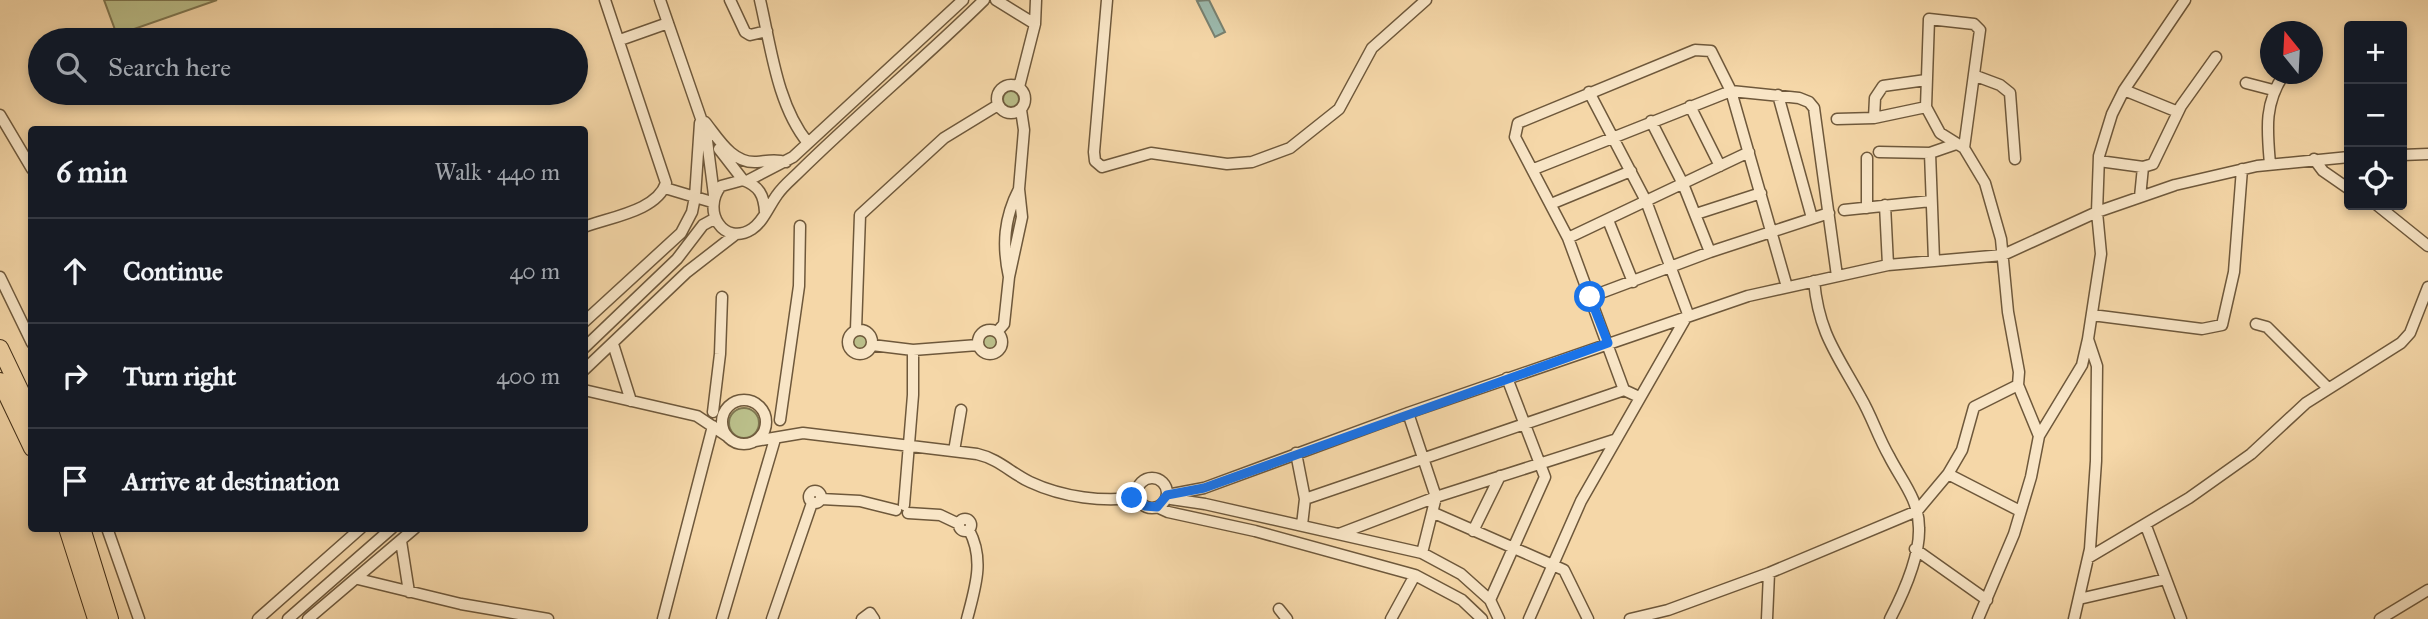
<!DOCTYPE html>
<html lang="en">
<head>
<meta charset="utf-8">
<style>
	body { margin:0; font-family:"IM FELL Great Primer",serif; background:#242831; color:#f1f3f6 }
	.controls { position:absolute; right:21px; top:21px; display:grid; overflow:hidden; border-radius:7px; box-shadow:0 4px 10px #0003 }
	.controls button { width:63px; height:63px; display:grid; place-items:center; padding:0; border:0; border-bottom:2px solid #363941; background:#171b24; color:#f1f3f6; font:35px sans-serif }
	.compass { position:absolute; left:2260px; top:21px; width:63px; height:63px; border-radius:50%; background:#171b24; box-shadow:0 4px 10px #0003; rotate:342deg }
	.stop { position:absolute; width:21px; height:21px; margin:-16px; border:5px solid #1a73e8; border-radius:50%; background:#fff }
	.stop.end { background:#1a73e8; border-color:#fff; box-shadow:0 2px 7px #0008 }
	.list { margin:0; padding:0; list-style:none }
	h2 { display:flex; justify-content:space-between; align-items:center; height:91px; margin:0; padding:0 28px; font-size:30px }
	h2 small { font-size:23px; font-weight:400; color:#9ea1a6 }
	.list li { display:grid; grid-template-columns:46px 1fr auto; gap:21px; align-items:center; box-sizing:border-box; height:105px; padding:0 28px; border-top:2px solid #363941 }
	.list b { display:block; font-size:26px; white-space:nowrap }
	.list em { font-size:23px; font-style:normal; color:#9ea1a6 }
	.icon { flex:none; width:38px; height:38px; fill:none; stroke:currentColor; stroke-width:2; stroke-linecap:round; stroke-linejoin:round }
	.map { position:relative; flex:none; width:2428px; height:619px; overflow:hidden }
	.search { position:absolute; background:#171b24; box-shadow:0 4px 10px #0003; left:28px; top:28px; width:560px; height:77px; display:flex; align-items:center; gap:18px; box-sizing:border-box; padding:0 24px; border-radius:38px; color:#9ea1a6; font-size:26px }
	.panel { position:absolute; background:#171b24; box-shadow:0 4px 10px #0003; left:28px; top:126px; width:560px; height:406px; border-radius:7px }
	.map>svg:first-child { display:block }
</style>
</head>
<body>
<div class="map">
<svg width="2428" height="619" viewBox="0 0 2428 619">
	<rect width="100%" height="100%" fill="#f5d7a8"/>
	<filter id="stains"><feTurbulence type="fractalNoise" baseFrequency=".00286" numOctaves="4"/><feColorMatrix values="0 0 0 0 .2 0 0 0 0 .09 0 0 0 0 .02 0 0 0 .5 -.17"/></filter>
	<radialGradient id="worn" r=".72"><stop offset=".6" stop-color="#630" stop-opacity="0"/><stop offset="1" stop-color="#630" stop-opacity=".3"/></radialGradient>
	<path fill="#babe89" stroke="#7e7650" stroke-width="2" d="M104,0h113l-100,35z
		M1003 99a8 8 0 1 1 16 0a8 8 0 1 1-16 0Z
		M982 342a8 8 0 1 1 16 0a8 8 0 1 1-16 0Z
		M852 342a8 8 0 1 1 16 0a8 8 0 1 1-16 0Z
		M729 423a15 15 0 1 1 30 0a15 15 0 1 1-30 0Z"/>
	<path fill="#9cb9ac" stroke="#788170" stroke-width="2" d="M1209,0l16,32 -10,5 -18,-36z"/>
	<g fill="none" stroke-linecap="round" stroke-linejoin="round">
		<defs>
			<path id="minor" d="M660,0l46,133 8,62
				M730,0l15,32 5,3 17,-4
				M760,0c11,47 17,105 48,143
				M996,0l39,24 1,-24
				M1107,0l-13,152 1,9 7,6 49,-14 76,11 25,-2 38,-14 49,-39 33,-61 54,-48
				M620,40l48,-17
				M1976,76l24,9 10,8 5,66
				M2246,83l27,7
				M997 99a14 14 0 1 1 28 0a14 14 0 1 1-28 0Z
				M1019,87l16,-63
				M2124,90l54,22
				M1778,95l34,123
				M1690,106l30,60
				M0,115l32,54
				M1874,118l1,-20 8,-12 43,-6
				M1837,119l37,-1 52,-11
				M1651,121l32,63 27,68
				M705,122c13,16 27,42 52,40 11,-1 18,-3 29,0
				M1964,148l16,-118 -6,-6 -45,-5 -3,88 14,26 24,15 21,35 16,56 7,73 11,60 -1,13 21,51
				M719,149l24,31
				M1879,152l51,1
				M2402,155l26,-1
				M2314,159l9,12 26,18
				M2099,161l44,6
				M2270,164c-3,-35 -6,-60 14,-90
				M1534,169l197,-78 68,7 10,4 5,6 23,168
				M747,181l46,-24 170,-157
				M665,188l30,9 5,-74
				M2140,197l3,-30 10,-3 28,-58 35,-49
				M1551,204l80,-33
				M1885,205l3,60
				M2377,205l51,41
				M1867,208v-50
				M1844,210l87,-9
				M765,212c-1,-17 -6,-26 -22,-32l-22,6c-20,25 3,61 31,43 11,-7 17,-23 25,-34 6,-9 15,-16 22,-23 60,-59 125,-113 185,-172
				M1696,214l65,-21
				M1608,220l25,62
				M584,227c26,-10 73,-16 82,-44l-61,-183
				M1568,238l181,-86
				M1934,260l-4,-107 26,-9
				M0,277l32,66
				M1009,277c-7,-32 -5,-59 10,-88
				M1814,281c5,53 23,73 47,117 11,19 17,39 28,58 12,24 30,43 30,72 1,29 -16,66 -29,91
				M1590,297l120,-45 119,-39
				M2092,315l110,14 20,-4 12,-53 8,-103
				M584,322l97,-89 11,-21 3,-15 17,5
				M2256,324l11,3 61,61
				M848 342a12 12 0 1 1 24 0a12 12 0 1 1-24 0Z
				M978 342a12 12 0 1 1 24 0a12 12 0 1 1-24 0Z
				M856,330l4,-115 84,-77 54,-33
				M997,332l7,-8 5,-47 13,-60 -3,-28 5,-59 -3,-20
				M613,344l18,57
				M872,345l41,5 65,-5
				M584,348l93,-89 26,-34 11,-6
				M584,370l103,-98 49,-38
				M584,390l113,26 30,20
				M1639,397l-15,-7 -56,-152 -53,-101 3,-14 177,-73 16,1 20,40 56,196
				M722 422a22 22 0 1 1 44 0a22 22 0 1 1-44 0Z
				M713,412l7,-58 2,-57
				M1408,413l28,84 -14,56
				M780,420l19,-134 1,-60
				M755,441l48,-8 174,21c22,5 34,19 53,28 32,15 74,21 109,15
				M954,451l7,-41
				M1296,453l9,46 -3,26
				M1948,474l72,37
				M1137 493a15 15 0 1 1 30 0a15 15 0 1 1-30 0Z
				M809 497a6 6 0 1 1 12 0a6 6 0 1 1-12 0Z
				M1167,495l37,-7 204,-75 340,-117 140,-31 115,-10 94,-43 78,-27 82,-19 92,-9
				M821,499l39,2 36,9
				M1171,499l34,5 217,49 39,21 29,26 9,19
				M1305,499l319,-109
				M904,505l9,-110v-45
				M1157,507l11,5 87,19 160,44 47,25 20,19
				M908,513l32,2 19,9
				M1434,513l130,57 24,49
				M959 525a6 6 0 1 1 12 0a6 6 0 1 1-12 0Z
				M2146,526l35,93
				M107,528l32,91
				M1473,531l27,-55
				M1339,534l97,-37 178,-57
				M401,541l8,51
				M1915,549l72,51
				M2088,558l101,-60 62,-44 55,-51 95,-60 9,-10 18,-46
				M358,579l103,25 87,15
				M2079,599l87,-20
				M1490,600l55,-123 -38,-99
				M1279,609l8,10
				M258,619l103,-91
				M288,619l104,-91
				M308,619l107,-91
				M663,619l50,-193
				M722,619l53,-180
				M772,619l40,-116
				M862,619l8,-6 4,6
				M967,619c8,-31 18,-59 2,-89
				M1391,619l24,-44
				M1529,619l52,-118 107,-187 -42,-113 -57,-109
				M1630,619l38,-9 101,-37 148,-62 31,-37 14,-24 12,-43 44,-22
				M1767,619l2,-46
				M1978,619l36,-85 17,-57 8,-41 43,-71 6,-26
				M2074,619l16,-70 6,-88 1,-95 -9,-27 13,-85 -4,-42 2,-56 13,-42 12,-24 61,-90
				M2380,619l48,-29"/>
			<path id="highway" d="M0,348l32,67
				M0,381l32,67
				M67,528l29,91
				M82,528l28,91"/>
		</defs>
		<use href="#minor" stroke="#6e583b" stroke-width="13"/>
		<use href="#highway" stroke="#412e17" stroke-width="18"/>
		<use href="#minor" stroke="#f8e5c6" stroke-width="10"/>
		<use href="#highway" stroke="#f5d7a8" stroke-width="16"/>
	</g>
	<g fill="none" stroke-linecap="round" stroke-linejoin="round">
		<path stroke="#1a73e8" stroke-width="9" d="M1132,498l7,-1 6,9 12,1 10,-12 37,-7 404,-145 -18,-46"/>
	</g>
	<rect width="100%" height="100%" filter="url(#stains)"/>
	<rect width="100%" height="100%" fill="url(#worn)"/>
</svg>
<div class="controls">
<button>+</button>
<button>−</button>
<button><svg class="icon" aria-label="locate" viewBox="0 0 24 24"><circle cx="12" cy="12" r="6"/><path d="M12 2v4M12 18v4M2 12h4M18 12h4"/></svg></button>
</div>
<svg class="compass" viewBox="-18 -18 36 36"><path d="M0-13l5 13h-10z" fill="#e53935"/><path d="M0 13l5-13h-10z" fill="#9ea1a6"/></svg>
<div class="stop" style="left:1590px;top:297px"></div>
<div class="stop end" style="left:1132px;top:498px"></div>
<div class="search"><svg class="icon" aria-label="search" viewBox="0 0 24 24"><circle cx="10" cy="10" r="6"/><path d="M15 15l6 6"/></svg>Search here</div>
<section class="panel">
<h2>6 min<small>Walk · 440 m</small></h2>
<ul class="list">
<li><svg class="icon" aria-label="ahead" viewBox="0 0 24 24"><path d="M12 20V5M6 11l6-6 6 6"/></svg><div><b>Continue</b></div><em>40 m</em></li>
<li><svg class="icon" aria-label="right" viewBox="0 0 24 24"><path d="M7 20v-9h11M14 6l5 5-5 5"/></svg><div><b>Turn right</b></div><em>400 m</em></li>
<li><svg class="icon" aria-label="arrive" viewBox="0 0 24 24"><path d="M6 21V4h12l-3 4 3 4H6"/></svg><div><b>Arrive at destination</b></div></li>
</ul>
</section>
</div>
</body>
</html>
